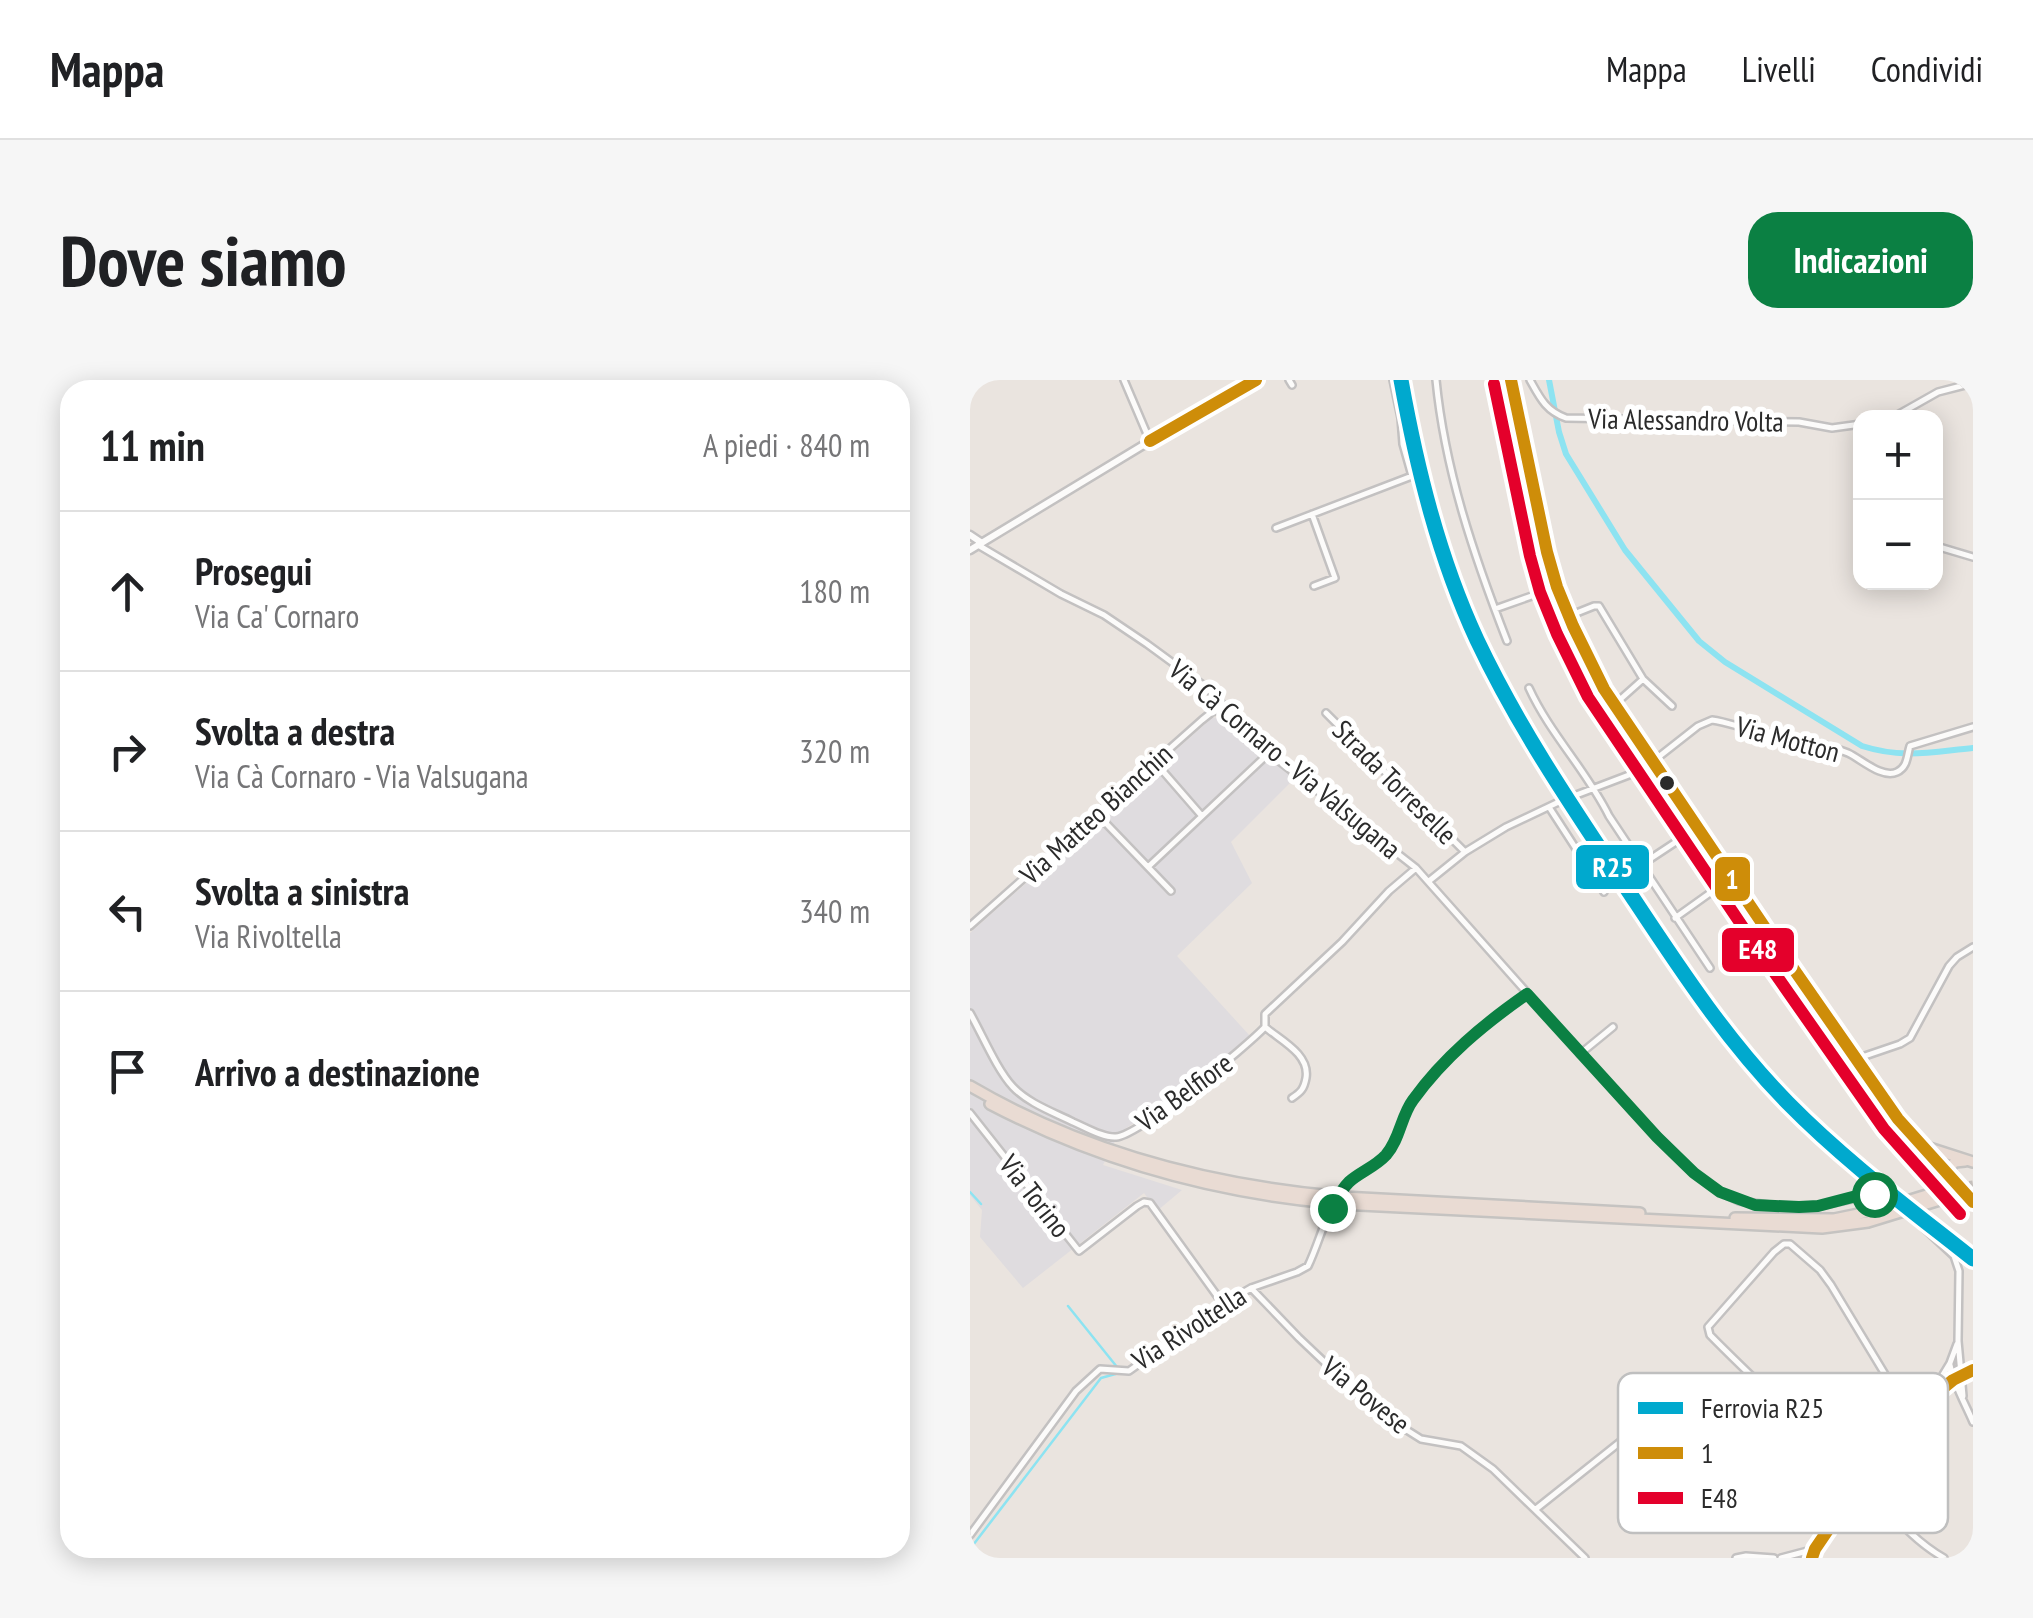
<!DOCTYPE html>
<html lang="it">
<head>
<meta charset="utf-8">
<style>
	body { margin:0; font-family:"PT Sans Narrow",sans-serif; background:#f6f6f6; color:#202124 }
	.controls { position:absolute; right:30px; top:30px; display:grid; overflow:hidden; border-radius:20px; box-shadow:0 5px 25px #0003 }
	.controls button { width:90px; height:90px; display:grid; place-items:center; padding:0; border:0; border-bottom:2px solid #e0e0e0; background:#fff; color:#202124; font:50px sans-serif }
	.stop { position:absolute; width:30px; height:30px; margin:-22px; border:8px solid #0b8043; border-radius:50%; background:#fff }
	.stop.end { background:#0b8043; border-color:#fff; box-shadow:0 2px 10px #0008 }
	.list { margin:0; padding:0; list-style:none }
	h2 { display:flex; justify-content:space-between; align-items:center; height:130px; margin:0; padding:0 40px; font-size:42px }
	h2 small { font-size:32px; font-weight:400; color:#757577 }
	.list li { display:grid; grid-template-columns:65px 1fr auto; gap:30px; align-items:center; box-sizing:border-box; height:160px; padding:0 40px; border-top:2px solid #e0e0e0 }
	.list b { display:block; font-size:38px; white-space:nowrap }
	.list p { margin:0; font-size:32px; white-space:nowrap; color:#757577 }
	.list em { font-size:32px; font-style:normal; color:#757577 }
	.icon { flex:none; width:55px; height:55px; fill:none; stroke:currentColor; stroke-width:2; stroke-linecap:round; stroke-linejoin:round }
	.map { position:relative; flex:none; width:1003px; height:1178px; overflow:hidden; border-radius:30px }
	header { display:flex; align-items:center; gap:60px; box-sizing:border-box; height:140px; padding:0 50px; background:#fff; border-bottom:2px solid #e0e0e0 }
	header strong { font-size:48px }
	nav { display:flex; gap:55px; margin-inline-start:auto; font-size:35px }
	.intro { display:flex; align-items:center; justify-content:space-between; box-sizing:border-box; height:240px; padding:0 60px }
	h1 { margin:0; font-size:70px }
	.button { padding:25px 45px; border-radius:30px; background:#0b8043; color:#fff; font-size:35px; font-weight:700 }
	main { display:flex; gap:60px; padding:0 60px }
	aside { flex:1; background:#fff; border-radius:30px; box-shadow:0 5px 25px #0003 }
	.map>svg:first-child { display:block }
</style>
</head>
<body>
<header>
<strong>Mappa</strong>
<nav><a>Mappa</a><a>Livelli</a><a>Condividi</a></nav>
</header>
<div class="intro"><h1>Dove siamo</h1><a class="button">Indicazioni</a></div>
<main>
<aside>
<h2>11 min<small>A piedi · 840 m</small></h2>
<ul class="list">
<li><svg class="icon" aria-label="ahead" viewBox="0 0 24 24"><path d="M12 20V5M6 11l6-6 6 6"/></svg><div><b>Prosegui</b><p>Via Ca' Cornaro</p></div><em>180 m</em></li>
<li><svg class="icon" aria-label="right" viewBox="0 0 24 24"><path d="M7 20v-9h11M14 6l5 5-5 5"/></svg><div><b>Svolta a destra</b><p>Via Cà Cornaro - Via Valsugana</p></div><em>320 m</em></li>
<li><svg class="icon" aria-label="left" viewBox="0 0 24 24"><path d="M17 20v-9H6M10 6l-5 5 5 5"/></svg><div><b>Svolta a sinistra</b><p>Via Rivoltella</p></div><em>340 m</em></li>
<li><svg class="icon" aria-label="arrive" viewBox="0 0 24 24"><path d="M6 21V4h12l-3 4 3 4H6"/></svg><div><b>Arrivo a destinazione</b></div></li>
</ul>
</aside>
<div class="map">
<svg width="1003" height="1178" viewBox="0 0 1003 1178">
	<rect width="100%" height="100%" fill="#eae4df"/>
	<path fill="#dfdcdf" d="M251,337l73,62 -63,63 21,41 -75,73 73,80 -45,39 -86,58 -16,32 79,25 -25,21 -13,-18 -121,95 -43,-51 2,-27 -12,-15v-262l242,-215z"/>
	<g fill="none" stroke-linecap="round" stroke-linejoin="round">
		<path stroke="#8de3f1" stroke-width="2.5" d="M0,812l11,12
			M98,926l49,61
			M0,1169l131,-171 18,-5"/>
		<path stroke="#8de3f1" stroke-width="6" d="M579,0l10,52 7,22 59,96 74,91 26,21 137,84c41,13 69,6 111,2"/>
		<path stroke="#c4bfbb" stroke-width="9" stroke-dasharray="9 4.5" stroke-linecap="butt" d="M973,810l30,-5
			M973,819l30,-6"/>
		<defs>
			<path id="street" d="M154,0l26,61
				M319,0l3,5
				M466,0c9,91 38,176 71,261
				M560,0c10,18 16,31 36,38l233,4 33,6 29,-4
				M922,38l46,-26 35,-9
				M342,134l23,64 -21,8
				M306,148l136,-52 -9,-32 -2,-26 -8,-38
				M8,165l83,49 43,21 43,29 60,44 62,65 147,115 218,245 60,60 26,19 19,9 37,5h43l55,-12 17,8
				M966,166l37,11
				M525,229l62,-22
				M599,236l25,-10h5l44,73 29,27
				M559,308c21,46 58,83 80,128l101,152
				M644,325l28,-25
				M356,333l139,139
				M185,382l46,53
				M601,417l71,-27 56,-44 14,-6c15,2 30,8 45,11 31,5 61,10 91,22 13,6 34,26 49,19 11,-5 10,-17 13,-26l63,-19
				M579,427l55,85
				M127,434l74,77
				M671,485l56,-37
				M178,487l121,-114
				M459,501l36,-29 41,-25 59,-28
				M705,538l56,-40
				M0,546l232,-206 10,-8 13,-3
				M0,633c12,21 27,57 43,74 15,16 40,25 60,35 12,5 30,16 43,15 24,-2 130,-90 149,-110
				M295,647v-13l77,-72 47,-51 27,-23
				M295,647c15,13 45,27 41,51 -2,11 -5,14 -14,20
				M610,674l33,-27
				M886,679l44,-15 10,-6 39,-72 8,-9 16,-10
				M0,733l109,138 58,-45 7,-4 6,1 73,101
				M952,846l32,30 5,15 -1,70 5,55
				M281,908l48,50 76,72 46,29 40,7 32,23 92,89
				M980,985c4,20 15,38 23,57
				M960,1016l20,-33 7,-19
				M945,1036l-29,-40 -55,-91 -11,-15 -30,-26h-6l-10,8 -66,75 2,8c50,51 104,99 155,150 25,26 47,55 79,73
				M566,1129l128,-102 36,5 48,-38
				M0,1155l106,-144 24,-22 29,2 94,-67 28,-16 46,-16 11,-6c12,-25 18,-55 35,-78 11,-14 30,-19 43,-33 14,-16 14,-38 27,-55 32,-43 71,-75 114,-106
				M766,1178l10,-2 28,2
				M811,1178l34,-9"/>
			<path id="secondary" d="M541,0l36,172 10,35 16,39 31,63 166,246 128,184 75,83
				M0,155l12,8
				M0,170l180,-109 106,-61
				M842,1178l3,-9 28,-41 83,-106 27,-22 20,-10"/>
			<path id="highway" d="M0,706c111,65 236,98 363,110
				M20,724c107,56 220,88 340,99
				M950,765l53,17
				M975,792l10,-10 10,-1
				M373,817l297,16
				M370,824l482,24 46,-6 75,-23
				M765,838l99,1 44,-9 65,-20"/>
		</defs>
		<use href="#street" stroke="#c3c1c1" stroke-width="10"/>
		<use href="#secondary" stroke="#c3c1c1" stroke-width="11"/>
		<use href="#highway" stroke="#c5c3c1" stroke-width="14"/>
		<use href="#street" stroke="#fcfbfa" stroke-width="5"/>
		<use href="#secondary" stroke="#fcfbfa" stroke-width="6"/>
		<use href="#highway" stroke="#e9dbd3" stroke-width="9"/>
		<defs>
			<path id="street-bridge" d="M921,822l31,24"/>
			<path id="highway-bridge" d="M363,816l10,1
				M360,823l10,1"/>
		</defs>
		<use href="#street-bridge" stroke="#c3c1c1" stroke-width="10" stroke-linecap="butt"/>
		<use href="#highway-bridge" stroke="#c5c3c1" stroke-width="14" stroke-linecap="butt"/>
		<use href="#street-bridge" stroke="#fcfbfa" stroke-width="5"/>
		<use href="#highway-bridge" stroke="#e9dbd3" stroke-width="9"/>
		<defs>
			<path id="bus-1" d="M541,0l36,172 10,35 16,39 31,63 166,246 128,184 75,83
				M180,61l106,-61
				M842,1178l3,-9 28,-41 83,-106 27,-22 20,-10"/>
			<path id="bus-2" d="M524,4l36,172 10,36 17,42 31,63 167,248 129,184 76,85"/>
		</defs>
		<use href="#bus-1" stroke="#fff" stroke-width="20"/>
		<use href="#bus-2" stroke="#fff" stroke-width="20"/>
		<use href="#bus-1" stroke="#ce8d09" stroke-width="12"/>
		<use href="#bus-2" stroke="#e4002b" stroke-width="12"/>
		<defs>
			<path id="rail-1" d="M431,0c16,89 38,178 76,260 42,89 98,171 152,252 49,74 97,148 159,211 57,58 122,106 185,156"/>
		</defs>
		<use href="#rail-1" stroke="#fff" stroke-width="22"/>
		<use href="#rail-1" stroke="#00a9ce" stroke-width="15"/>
	</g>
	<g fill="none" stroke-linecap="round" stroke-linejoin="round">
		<path stroke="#0b8043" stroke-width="12" d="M362,828c5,-9 9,-18 17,-26 11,-10 26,-15 37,-27 14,-16 15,-39 27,-55 31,-43 71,-76 114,-106l130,143 37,36 26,19 35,13 44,2 19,-1 46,-12h10"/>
	</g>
	<circle fill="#2b2b2b" stroke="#fff" stroke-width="4" cx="697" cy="403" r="9"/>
	<g text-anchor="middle" stroke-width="10" stroke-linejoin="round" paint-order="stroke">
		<g font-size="28" fill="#2b2b2b" stroke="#fff">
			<text transform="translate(716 40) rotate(1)" y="10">Via Alessandro Volta</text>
			<text transform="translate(818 359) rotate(15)" y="10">Via Motton</text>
			<text transform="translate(315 379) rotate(40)" y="10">Via Cà Cornaro - Via Valsugana</text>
			<text transform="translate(425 402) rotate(45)" y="10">Strada Torreselle</text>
			<text transform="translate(126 434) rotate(-42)" y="10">Via Matteo Bianchin</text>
			<text transform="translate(214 712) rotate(-36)" y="10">Via Belfiore</text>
			<text transform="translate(65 816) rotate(52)" y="10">Via Torino</text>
			<text transform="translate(219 948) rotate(-33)" y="10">Via Rivoltella</text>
			<text transform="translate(396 1015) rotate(39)" y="10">Via Povese</text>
		</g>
	</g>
	<rect x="648" y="993" width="330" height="160" rx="15" fill="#fff" stroke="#bfbfbf" stroke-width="2.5"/>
	<rect x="668" y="1022" width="45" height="12" fill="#00a9ce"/>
	<rect x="668" y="1067" width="45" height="12" fill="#ce8d09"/>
	<rect x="668" y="1112" width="45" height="12" fill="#e4002b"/>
	<g font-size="28" fill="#2b2b2b">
		<text x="731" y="1038">Ferrovia R25</text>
		<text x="731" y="1083">1</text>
		<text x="731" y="1128">E48</text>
	</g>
	<g stroke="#fff" stroke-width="4">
		<rect x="604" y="463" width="77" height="48" rx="10" fill="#00a9ce"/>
		<rect x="743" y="475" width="39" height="48" rx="10" fill="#ce8d09"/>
		<rect x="750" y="546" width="76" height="48" rx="10" fill="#e4002b"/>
	</g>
	<g font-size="28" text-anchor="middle" font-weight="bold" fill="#fff">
		<text x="643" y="497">R25</text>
		<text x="762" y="509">1</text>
		<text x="788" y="579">E48</text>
	</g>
</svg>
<div class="controls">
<button>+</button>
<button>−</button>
</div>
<div class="stop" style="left:904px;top:814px"></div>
<div class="stop end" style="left:362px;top:828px"></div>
</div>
</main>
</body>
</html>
